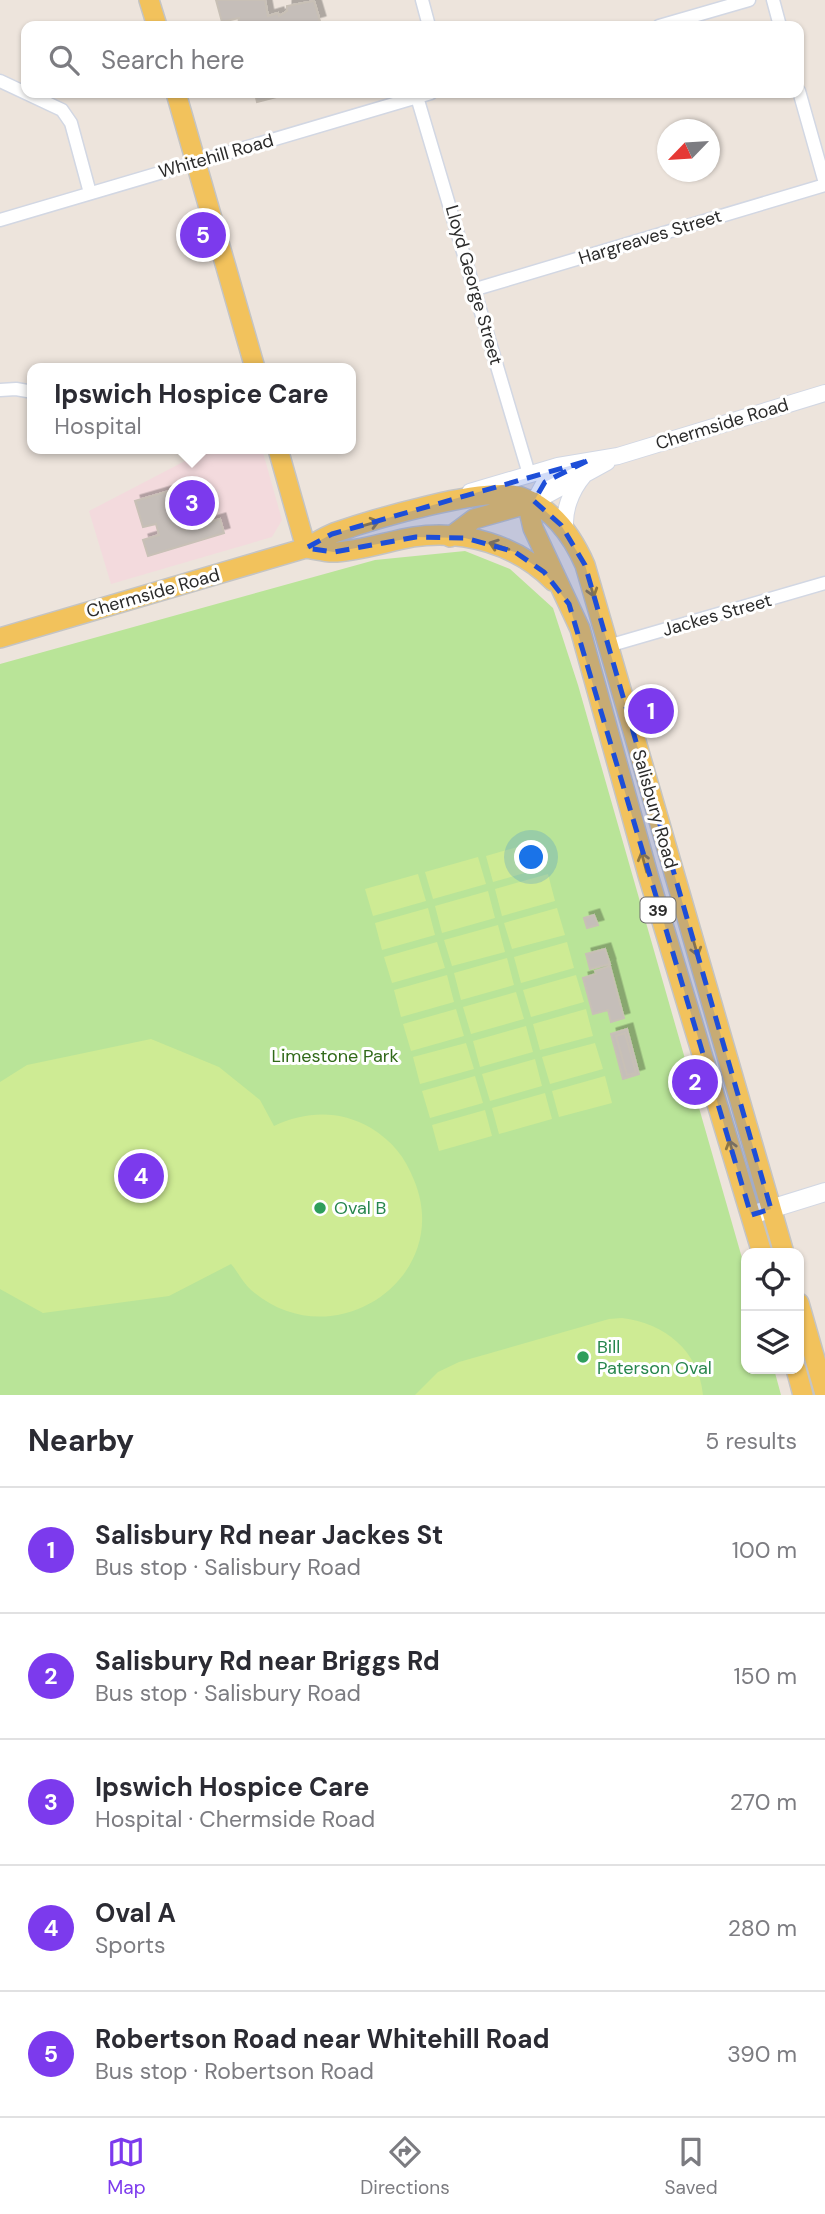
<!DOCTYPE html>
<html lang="en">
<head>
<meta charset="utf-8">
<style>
	body { margin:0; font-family:"DM Sans",sans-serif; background:#f2f2f3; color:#2b2b33 }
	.controls { position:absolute; right:21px; bottom:21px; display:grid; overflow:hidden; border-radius:14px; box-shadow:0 2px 5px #0004 }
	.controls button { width:63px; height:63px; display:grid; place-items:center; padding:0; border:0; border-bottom:2px solid #e1e1e2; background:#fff; color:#2b2b33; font:35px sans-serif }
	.compass { position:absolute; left:657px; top:119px; width:63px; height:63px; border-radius:50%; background:#fff; box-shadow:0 2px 5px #0004; rotate:245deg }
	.you { position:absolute; left:532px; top:858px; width:24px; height:24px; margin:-18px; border:5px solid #fff; border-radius:50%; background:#1a73e8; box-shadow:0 0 0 10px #1a73e833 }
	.badge { display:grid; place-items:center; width:46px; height:46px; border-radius:50%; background:#7c3aed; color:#fff; font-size:23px; font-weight:700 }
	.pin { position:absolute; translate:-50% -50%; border:4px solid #fff; box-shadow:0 2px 7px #0006 }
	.popup { position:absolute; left:27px; top:363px; width:329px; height:91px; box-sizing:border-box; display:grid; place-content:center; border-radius:14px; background:#fff; filter:drop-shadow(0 2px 5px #0005); font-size:23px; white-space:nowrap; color:#7c7c81 }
	.popup b { font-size:26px; color:#2b2b33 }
	.popup::after { content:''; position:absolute; left:50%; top:100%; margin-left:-14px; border:14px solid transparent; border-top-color:#fff }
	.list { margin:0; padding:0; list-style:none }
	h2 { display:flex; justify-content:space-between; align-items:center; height:91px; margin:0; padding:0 28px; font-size:30px }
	h2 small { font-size:23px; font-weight:400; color:#7c7c81 }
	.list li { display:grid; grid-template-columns:46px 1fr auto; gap:21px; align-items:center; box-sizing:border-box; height:126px; padding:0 28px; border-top:2px solid #e1e1e2 }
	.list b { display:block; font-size:26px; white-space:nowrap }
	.list p { margin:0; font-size:23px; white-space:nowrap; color:#7c7c81 }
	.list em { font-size:23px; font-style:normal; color:#7c7c81 }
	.icon { flex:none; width:38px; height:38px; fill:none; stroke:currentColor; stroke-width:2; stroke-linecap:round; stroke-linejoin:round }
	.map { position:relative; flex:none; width:825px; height:1395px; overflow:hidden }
	.search { position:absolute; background:#fff; box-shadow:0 2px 5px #0004; left:21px; right:21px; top:21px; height:77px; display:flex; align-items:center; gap:18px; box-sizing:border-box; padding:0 24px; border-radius:14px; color:#7c7c81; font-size:26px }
	.sheet { height:721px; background:#fff }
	nav { display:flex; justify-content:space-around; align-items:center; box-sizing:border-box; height:98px; border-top:2px solid #e1e1e2; background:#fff; font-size:19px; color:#7c7c81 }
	nav a { display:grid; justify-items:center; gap:4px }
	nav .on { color:#7c3aed }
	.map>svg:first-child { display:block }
</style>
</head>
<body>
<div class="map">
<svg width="825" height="1395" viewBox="0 0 825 1395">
	<defs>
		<filter id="shadow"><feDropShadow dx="5.5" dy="-5.5" stdDeviation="0" flood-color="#0004"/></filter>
	</defs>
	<rect width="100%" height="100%" fill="#ede4dc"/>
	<path fill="#f3dadd" d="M208,449h54l20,71 -10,17 -161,47 -22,-73z"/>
	<path fill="#b9e498" d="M465,551l45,18 43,39 25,77 168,587v97h28l7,26h-781v-731l375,-104z"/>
	<path fill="#ceeb94" d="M538,841l8,26 -53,15 -7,-26z
		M478,857l8,27 -53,15 -8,-27z
		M418,874l8,27 -53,15 -8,-27z
		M548,874l7,27 -53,15 -7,-27z
		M488,891l7,27 -53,15 -7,-27z
		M428,908l7,27 -53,15 -7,-27z
		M557,908l8,27 -53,14 -8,-26z
		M498,925l7,27 -53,14 -8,-26z
		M437,942l8,26 -53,15 -8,-26z
		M567,942l7,26 -53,15 -7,-26z
		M507,958l7,27 -53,15 -7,-27z
		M447,975l7,27 -53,15 -7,-27z
		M576,975l8,27 -53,15 -8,-27z
		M516,992l8,27 -53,15 -8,-27z
		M456,1009l8,27 -53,15 -8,-27z
		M586,1009l7,27 -53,14 -7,-26z
		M526,1026l7,26 -53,15 -7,-26z
		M151,1039l68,28 41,33 14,26c32,-15 66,-16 97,2 21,13 34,29 43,52 41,98 -82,181 -163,110 -8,-7 -13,-18 -20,-26l-62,32 -126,17 -43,-24v-207l27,-17z
		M466,1043l8,26 -54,15 -7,-27z
		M595,1043l8,26 -53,15 -8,-27z
		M535,1059l7,27 -52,15 -8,-27z
		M475,1076l8,27 -53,15 -8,-27z
		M605,1076l7,27 -53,14 -7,-26z
		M545,1093l7,26 -53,15 -7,-26z
		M485,1110l7,26 -53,15 -7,-26z
		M622,1318c43,5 77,33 81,77h-288l23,-23 21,-10 150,-43z"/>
	<path fill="#c5beb9" stroke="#c8c0b6" stroke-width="2" filter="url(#shadow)" d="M216,0h49l3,16 10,-3 1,3 8,-5v-5l27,-5 6,20 -17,5h-65l1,-8 -17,4z
		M255,93h37l-35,9z
		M169,491l1,5 16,-4 6,19 -13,4 5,15 36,-11 4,14 -76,23 -5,-16 16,-5 -3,-11 -13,3 -8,-26z
		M594,915l4,10 -11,3 -3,-10z
		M605,949l5,15 -20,5 -4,-15z
		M610,966l14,52 -13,4 -3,-12 -15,4 -10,-36 13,-4 -1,-3z
		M627,1029l12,45 -16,5 -12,-45z
		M625,1033l11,40 -9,2 -11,-39z"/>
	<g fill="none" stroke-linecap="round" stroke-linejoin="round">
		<defs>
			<path id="minor" d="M422,0l7,26
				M773,0l7,26
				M659,26l90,-26
				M0,81l62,29 9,13 19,70
				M799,91l26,92
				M417,97l112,377
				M0,220l431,-127
				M476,289l349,-104
				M0,390l16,-1 17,3
				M608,646l217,-63"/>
			<path id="tertiary" d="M470,492l88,-26 60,-10 207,-63
				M534,502l73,-40
				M534,502l11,-20 20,-12
				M566,532c-4,-19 5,-42 18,-57"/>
			<path id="secondary" d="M751,1215l74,-23"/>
			<path id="primary" d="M149,0l8,26
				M176,93l79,275
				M278,449l28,99
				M534,502l-4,13 3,13 47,101 68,246 114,378
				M450,537l24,-18 60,-17
				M306,548c8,1 18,4 27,4 23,0 56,-11 80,-15 51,-8 104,8 140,44
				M0,638l306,-90c9,-5 18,-11 28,-15 37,-13 153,-48 187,-36 31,11 51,38 64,68l199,688
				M799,1303l26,91
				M796,1369l7,26"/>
		</defs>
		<use href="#minor" stroke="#d2d7e3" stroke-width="15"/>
		<use href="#tertiary" stroke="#d2d7e3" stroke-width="18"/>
		<use href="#secondary" stroke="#d2d7e3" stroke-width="20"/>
		<use href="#primary" stroke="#c4c4c4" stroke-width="22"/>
		<use href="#minor" stroke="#fff" stroke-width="12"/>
		<use href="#tertiary" stroke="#fff" stroke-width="16"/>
		<use href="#secondary" stroke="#fff" stroke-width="18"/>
		<use href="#primary" stroke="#f2c25c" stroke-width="19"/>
	</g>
	<defs><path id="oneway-shaft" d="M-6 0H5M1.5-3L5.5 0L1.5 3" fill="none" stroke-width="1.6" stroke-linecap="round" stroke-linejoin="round" transform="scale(1.75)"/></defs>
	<g stroke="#8e7644">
		<use href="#oneway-shaft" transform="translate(369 524) rotate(-16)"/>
		<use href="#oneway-shaft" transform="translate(499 546) rotate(-161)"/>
		<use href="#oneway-shaft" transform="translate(591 587) rotate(73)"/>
		<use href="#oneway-shaft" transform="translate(644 862) rotate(-105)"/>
		<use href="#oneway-shaft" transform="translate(695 946) rotate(74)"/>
		<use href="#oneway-shaft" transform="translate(732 1150) rotate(-106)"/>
	</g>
	<path fill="#1d4ed8" fill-opacity="0.2" stroke="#1d4ed8" stroke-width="5" stroke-dasharray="14 9" stroke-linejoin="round" d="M587,461l-42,21 -11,19 27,24 24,40 186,644 -20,6 -182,-611 -25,-32 -29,-20 -50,-14 -49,-1 -82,15 -28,-4 26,-14z"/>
	<g fill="#2e9e5b" stroke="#fff" stroke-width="2.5">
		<circle cx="320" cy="1208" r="7"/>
		<circle cx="583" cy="1357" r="7"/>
	</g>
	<g text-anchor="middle" stroke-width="6" stroke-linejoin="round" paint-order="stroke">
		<rect fill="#fff" stroke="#6b6b6b" stroke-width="2" x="640.5" y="897.5" width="35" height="25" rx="5"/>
		<g font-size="16" font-weight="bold" fill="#2b2b2b">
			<text x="658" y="916">39</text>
		</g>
		<g font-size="18" fill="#2b2b2b" stroke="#fff">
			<text transform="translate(216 156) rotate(-16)" y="6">Whitehill Road</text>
			<text transform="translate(650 237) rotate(-17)" y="6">Hargreaves Street</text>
			<text transform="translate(474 285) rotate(74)" y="6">Lloyd George Street</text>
			<text transform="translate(722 424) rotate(-17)" y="6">Chermside Road</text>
			<text transform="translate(153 593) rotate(-16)" y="6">Chermside Road</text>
			<text transform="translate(717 615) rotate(-16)" y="6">Jackes Street</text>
			<text transform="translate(655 809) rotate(74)" y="6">Salisbury Road</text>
		</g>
		<g font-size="18" fill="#316919" stroke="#fff">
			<text x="335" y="1062">Limestone Park</text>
		</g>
		<g font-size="18" fill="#27864d" stroke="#fff" text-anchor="start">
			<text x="334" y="1214">Oval B</text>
			<text x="597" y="1353">Bill<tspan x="597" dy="21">Paterson Oval</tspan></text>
		</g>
	</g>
</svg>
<div class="controls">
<button><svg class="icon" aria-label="locate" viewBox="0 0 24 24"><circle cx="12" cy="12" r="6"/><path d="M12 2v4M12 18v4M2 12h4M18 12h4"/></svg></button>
<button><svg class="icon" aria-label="layers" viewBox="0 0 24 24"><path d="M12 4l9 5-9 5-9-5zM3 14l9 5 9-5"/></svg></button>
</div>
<svg class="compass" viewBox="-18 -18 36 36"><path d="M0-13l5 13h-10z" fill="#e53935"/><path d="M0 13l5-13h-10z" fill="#7c7c81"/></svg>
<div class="you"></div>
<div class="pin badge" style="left:651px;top:711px">1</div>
<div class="pin badge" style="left:695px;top:1082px">2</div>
<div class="pin badge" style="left:192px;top:503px">3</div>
<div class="popup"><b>Ipswich Hospice Care</b>Hospital</div>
<div class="pin badge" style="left:141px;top:1176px">4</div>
<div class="pin badge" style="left:203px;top:235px">5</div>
<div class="search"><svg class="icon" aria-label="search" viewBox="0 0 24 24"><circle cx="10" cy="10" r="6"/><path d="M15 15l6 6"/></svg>Search here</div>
</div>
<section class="sheet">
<h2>Nearby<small>5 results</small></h2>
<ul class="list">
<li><span class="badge">1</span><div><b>Salisbury Rd near Jackes St</b><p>Bus stop · Salisbury Road</p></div><em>100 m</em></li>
<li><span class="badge">2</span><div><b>Salisbury Rd near Briggs Rd</b><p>Bus stop · Salisbury Road</p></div><em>150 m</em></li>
<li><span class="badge">3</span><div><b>Ipswich Hospice Care</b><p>Hospital · Chermside Road</p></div><em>270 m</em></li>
<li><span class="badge">4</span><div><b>Oval A</b><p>Sports</p></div><em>280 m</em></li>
<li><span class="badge">5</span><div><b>Robertson Road near Whitehill Road</b><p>Bus stop · Robertson Road</p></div><em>390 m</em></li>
</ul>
</section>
<nav>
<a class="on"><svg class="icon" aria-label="map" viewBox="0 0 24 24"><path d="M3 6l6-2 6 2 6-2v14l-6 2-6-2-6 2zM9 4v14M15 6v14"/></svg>Map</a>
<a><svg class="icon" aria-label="directions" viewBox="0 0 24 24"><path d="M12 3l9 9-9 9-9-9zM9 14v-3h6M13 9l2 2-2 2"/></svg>Directions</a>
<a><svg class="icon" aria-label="saved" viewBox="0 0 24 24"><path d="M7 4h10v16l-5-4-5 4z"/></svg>Saved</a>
</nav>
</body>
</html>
